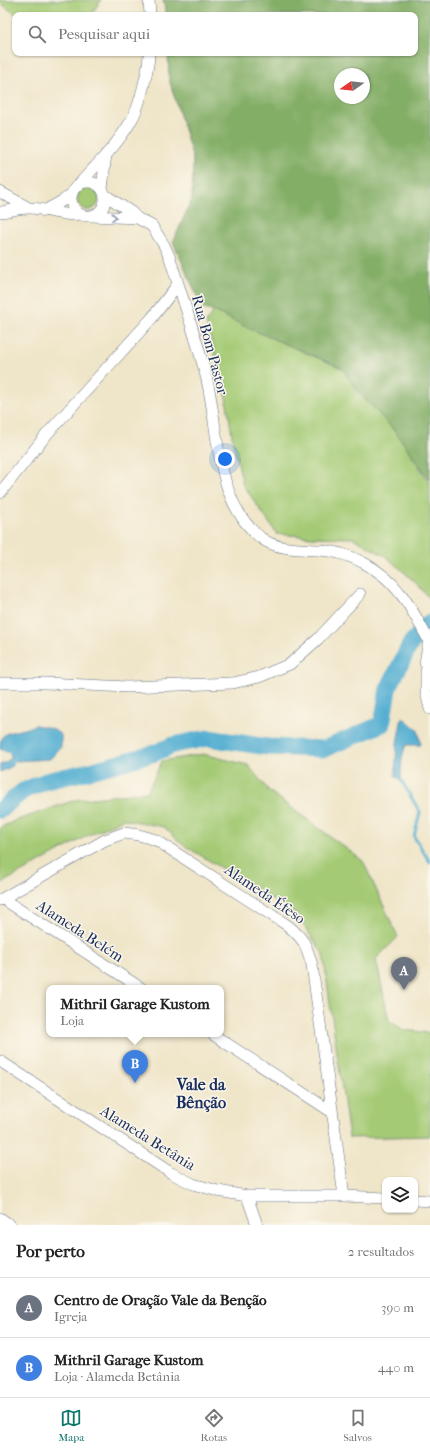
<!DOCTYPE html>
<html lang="pt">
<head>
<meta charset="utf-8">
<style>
	body { margin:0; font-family:"IM FELL French Canon",serif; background:#f6f6f6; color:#222 }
	.controls { position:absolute; right:12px; bottom:12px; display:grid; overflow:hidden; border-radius:8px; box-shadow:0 1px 3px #0004 }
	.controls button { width:36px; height:36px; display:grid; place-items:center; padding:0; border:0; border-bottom:1px solid #e0e0e0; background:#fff; color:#222; font:20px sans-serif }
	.compass { position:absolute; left:334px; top:68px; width:36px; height:36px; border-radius:50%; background:#fff; box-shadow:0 1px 3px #0004; rotate:256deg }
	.you { position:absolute; left:225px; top:459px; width:14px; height:14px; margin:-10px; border:3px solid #fff; border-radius:50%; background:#1a73e8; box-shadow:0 0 0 6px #1a73e833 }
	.badge { display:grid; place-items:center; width:26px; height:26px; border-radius:50%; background:#0f766e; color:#fff; font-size:13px; font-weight:700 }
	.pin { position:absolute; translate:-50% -33px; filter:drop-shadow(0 1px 2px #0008) }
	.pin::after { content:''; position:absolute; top:21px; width:14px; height:12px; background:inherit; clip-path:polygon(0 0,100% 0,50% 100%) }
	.popup { position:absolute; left:46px; top:985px; width:178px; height:52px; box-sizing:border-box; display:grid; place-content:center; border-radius:8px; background:#fff; filter:drop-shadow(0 1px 3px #0005); font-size:13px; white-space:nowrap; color:#767676 }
	.popup b { font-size:15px; color:#222 }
	.popup::after { content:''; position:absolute; left:50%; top:100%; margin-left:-8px; border:8px solid transparent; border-top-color:#fff }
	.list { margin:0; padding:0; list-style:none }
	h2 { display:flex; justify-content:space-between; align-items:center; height:52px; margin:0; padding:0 16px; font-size:17px }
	h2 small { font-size:13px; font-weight:400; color:#767676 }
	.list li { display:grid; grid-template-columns:26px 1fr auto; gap:12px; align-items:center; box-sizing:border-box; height:60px; padding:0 16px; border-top:1px solid #e0e0e0 }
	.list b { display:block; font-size:15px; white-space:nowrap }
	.list p { margin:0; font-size:13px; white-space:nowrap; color:#767676 }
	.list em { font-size:13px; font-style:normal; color:#767676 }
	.icon { flex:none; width:22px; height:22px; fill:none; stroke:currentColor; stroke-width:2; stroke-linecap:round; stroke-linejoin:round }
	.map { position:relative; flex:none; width:430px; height:1225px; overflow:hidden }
	.search { position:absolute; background:#fff; box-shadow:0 1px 3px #0004; left:12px; right:12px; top:12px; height:44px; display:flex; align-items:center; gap:10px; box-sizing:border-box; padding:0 14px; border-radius:8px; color:#767676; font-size:15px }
	.sheet { height:172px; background:#fff }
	nav { display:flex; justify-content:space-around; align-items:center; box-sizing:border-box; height:56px; border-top:1px solid #e0e0e0; background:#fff; font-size:11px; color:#767676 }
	nav a { display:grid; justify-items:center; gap:2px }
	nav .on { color:#0f766e }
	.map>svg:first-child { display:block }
</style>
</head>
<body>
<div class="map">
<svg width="430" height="1225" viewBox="0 0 430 1225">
	<rect width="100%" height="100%" fill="#fbf7ec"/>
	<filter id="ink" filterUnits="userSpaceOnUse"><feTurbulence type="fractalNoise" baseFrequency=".025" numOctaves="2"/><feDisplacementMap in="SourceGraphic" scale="8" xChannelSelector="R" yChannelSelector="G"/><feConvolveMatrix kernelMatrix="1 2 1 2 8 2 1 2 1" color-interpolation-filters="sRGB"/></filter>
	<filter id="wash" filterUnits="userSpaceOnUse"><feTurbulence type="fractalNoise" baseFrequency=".012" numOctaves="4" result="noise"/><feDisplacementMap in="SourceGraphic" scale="16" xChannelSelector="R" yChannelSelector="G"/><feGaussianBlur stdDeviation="0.9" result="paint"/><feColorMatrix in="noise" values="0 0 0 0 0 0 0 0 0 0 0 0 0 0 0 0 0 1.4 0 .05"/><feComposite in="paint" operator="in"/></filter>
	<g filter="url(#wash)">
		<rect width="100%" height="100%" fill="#efe5c8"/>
		<path fill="#a4ca75" stroke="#607c6a" d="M0,0h101l-10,15h-74l-17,-12z
			M77 199a11 11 0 1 1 22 0a11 11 0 1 1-22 0Z
			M214,311l39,19 89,38 58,70 30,45v116l-15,-17 -28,-25 -34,-19 -41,-1 -35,-3 -34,-49 -10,-43 -8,-51 -19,-69z
			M203,754l45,11 21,26 94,70 35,76 -22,22 13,62 15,9 26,3v103l-81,2 -26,-184 -27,-40 -114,-70 -18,-17 -41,-8 -36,17 -87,48v-56l12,-6 63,-22 72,-8 15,-31z"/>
		<path fill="#83ae66" stroke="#4f6e62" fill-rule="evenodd" d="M163,0h267v480l-35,-49 -35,-37 -18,-26 -96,-41 -32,-16 -11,-2 -30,-67 19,-43 1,-40 -24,-80 -1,-26h247v-38h-249zM340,74h24v24h-24z"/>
		<path fill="#53aed1" stroke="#376e98" d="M402,717l16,13 3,15h-15c-5,11 -5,23 -5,35l-6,-4 2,-33z
			M35,725l16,3 10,7v12l-11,12 -36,2 -3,6 -11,5v-7l5,-2 6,-5 -1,-5 -10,-4c0,-16 6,-16 20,-19 5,-1 10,-3 15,-5z"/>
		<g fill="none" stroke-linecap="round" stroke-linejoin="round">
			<path stroke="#53aed1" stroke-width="3" d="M401,780l19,32 -6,25 16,25"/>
			<path stroke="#53aed1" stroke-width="17" d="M0,810l23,-19 23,-10 48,-11 61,-17 18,-8 35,-7 60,9 56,2 58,-25 6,-35 23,-46 19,-21"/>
		</g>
	</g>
	<g filter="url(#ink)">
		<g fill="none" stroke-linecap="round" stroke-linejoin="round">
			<defs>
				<path id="minor" d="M149,0l1,15
					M71 199a17 17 0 1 1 34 0a17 17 0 1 1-34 0Z
					M78,185c18,-19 40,-41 53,-64 8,-12 18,-53 18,-68
					M102,189l4,-35
					M0,192l29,16
					M105,195l26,17 6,6 15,8 12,19 6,13c12,40 27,81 37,122 12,51 8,123 54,158 15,12 41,11 59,12 30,2 62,19 80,43 12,14 20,33 30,49
					M44,211l20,-11 8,-6
					M0,212c9,-1 19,-4 29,-4 17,0 33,9 50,6
					M91,216l46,2
					M0,493l47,-59 105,-116 26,-34
					M425,663l4,-23
					M426,671v21l4,17
					M0,683h45l82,4 106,-4 26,-6 31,-13 28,-25 42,-45
					M3,899l138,89
					M0,900l105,-60 19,-7 15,2 17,5 131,85c17,14 19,19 25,40l32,231
					M212,1034l120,78
					M0,1061l136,89 35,23 22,11 25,7 29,5h97l41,2
					M247,1196l10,29
					M415,1200l15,1
					M0,1218l10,7"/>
			</defs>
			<use href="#minor" stroke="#656f83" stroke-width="12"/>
			<use href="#minor" stroke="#fff" stroke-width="11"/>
		</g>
		<defs><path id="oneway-chevron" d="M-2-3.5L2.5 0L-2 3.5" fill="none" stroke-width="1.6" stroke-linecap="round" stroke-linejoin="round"/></defs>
		<use stroke="#8d97ae" href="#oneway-chevron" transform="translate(114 217) rotate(4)"/>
	</g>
	<g text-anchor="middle" stroke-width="3" stroke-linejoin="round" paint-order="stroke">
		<g font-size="15" fill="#1b2f5e" stroke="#fbf7ec">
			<text transform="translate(210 345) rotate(75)" y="5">Rua Bom Pastor</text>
			<text transform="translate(265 894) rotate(34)" y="5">Alameda Éfeso</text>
			<text transform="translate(80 931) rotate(33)" y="5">Alameda Belém</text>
			<text transform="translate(148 1138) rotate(32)" y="5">Alameda Betânia</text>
		</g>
		<g font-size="16" font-weight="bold" fill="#1b2f5e" stroke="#fbf7ec">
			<text x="201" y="1090">Vale da<tspan x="201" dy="18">Bênção</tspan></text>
		</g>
	</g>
</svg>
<div class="controls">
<button><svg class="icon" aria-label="layers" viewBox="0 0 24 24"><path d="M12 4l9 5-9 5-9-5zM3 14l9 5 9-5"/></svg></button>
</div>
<svg class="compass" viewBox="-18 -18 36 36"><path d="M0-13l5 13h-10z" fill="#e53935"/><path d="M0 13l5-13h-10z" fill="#767676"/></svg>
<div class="you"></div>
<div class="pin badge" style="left:404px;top:990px;background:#6b7280">A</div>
<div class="pin badge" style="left:135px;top:1083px;background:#3f7fe0">B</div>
<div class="popup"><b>Mithril Garage Kustom</b>Loja</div>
<div class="search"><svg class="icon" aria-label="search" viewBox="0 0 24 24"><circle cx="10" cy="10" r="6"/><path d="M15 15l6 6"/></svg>Pesquisar aqui</div>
</div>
<section class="sheet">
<h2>Por perto<small>2 resultados</small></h2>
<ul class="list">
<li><span class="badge" style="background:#6b7280">A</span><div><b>Centro de Oração Vale da Benção</b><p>Igreja</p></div><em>390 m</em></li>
<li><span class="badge" style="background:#3f7fe0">B</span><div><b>Mithril Garage Kustom</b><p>Loja · Alameda Betânia</p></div><em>440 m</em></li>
</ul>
</section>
<nav>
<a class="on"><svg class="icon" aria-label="map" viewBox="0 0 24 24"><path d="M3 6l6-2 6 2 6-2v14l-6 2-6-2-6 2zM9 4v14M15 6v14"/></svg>Mapa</a>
<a><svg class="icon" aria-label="directions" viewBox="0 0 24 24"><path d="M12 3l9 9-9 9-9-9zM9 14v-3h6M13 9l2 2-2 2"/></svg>Rotas</a>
<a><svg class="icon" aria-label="saved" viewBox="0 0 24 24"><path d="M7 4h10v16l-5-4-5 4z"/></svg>Salvos</a>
</nav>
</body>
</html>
